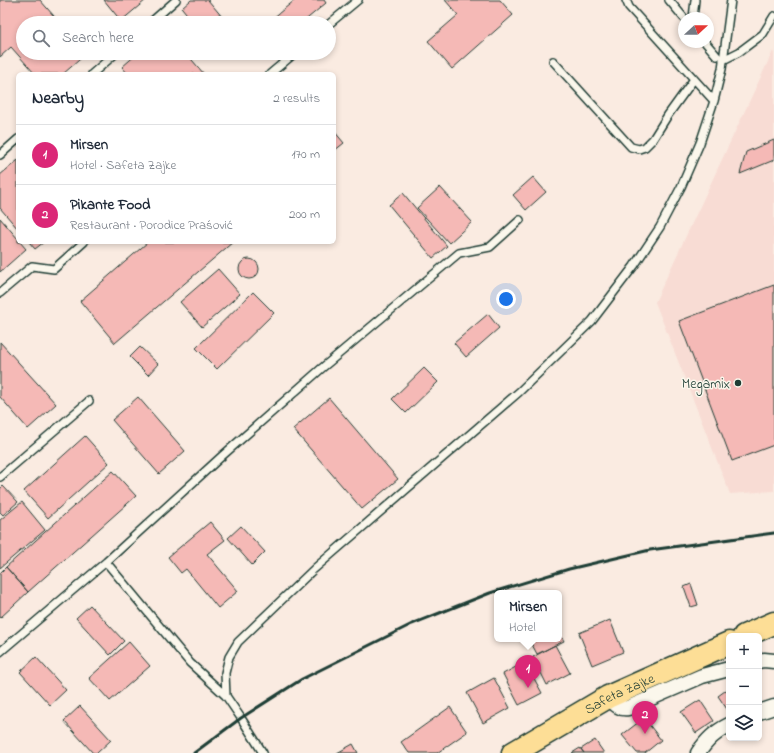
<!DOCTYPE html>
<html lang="en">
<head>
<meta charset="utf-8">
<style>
	body { margin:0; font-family:"Indie Flower",sans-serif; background:#f2f2f3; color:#1f2937 }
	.controls { position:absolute; right:12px; bottom:12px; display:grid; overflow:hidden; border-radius:6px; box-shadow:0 2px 6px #0003 }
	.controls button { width:36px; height:36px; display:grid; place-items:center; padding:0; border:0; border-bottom:1px solid #e0e1e3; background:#fff; color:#1f2937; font:20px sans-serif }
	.compass { position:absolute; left:678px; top:12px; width:36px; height:36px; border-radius:50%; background:#fff; box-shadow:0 2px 6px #0003; rotate:69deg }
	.you { position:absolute; left:506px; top:299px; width:14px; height:14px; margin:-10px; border:3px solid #fff; border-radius:50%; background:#1a73e8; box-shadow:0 0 0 6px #1a73e833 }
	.badge { display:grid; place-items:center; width:26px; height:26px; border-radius:50%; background:#db2777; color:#fff; font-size:13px; font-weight:700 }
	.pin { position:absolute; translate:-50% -33px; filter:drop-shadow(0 1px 2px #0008) }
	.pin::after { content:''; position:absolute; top:21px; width:14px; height:12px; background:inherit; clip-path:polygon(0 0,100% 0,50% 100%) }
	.popup { position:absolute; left:494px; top:590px; width:68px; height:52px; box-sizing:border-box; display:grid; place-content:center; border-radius:6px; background:#fff; filter:drop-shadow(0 1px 3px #0005); font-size:13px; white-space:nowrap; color:#747a83 }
	.popup b { font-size:15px; color:#1f2937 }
	.popup::after { content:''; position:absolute; left:50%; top:100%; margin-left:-8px; border:8px solid transparent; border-top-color:#fff }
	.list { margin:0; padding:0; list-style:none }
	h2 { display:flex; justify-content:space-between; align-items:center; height:52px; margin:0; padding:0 16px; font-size:17px }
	h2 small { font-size:13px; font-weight:400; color:#747a83 }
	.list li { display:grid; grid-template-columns:26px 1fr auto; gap:12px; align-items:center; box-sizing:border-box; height:60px; padding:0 16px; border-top:1px solid #e0e1e3 }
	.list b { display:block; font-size:15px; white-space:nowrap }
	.list p { margin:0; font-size:13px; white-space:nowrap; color:#747a83 }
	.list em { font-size:13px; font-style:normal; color:#747a83 }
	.icon { flex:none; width:22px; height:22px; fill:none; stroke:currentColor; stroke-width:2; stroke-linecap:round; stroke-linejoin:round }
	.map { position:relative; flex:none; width:774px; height:753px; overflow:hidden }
	.search { position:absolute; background:#fff; box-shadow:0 2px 6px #0003; left:16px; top:16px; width:320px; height:44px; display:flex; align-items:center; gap:10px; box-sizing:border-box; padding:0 14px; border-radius:22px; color:#747a83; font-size:15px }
	.panel { position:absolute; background:#fff; box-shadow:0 2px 6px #0003; left:16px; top:72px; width:320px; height:172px; border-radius:6px }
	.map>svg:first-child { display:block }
</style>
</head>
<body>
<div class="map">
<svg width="774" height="753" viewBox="0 0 774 753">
	<rect width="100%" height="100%" fill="#faebe1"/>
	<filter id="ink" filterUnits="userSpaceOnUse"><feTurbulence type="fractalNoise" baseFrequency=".025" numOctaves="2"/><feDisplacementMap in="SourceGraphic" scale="8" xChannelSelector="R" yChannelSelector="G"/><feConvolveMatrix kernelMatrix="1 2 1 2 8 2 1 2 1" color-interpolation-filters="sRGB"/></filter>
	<g filter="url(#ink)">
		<path fill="#f8dcd4" d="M773,51l1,3v437l-44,3 -75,-192z"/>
		<path fill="#f5b9b6" stroke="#1f3d34" d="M0,0h40l20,23h-37v30h64l-24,21h-28l-24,-27 -11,10z
			M104,0h42l-25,21z
			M191,0h17l15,18 -6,5h-23l-12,-15z
			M295,0h29l2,3 -24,20h-35z
			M445,0h55l13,15 -61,54 -24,-28 30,-26z
			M138,53h48l18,21h-76l-6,-7z
			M334,131l10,12 -10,8z
			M774,140v20l-34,14 6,-22z
			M18,160v69l-18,-21v-33z
			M533,177l13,15 -20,18 -13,-15z
			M440,187l32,35 -23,21 -32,-35z
			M403,193l44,53 -14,12 -44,-53z
			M0,218l18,21v3h2l6,7 -26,23z
			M29,242h15l-9,7z
			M148,242h85l-118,101 -35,-42z
			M239 269a10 10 0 1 1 20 0a10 10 0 1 1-20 0Z
			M218,269l22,25 -38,33 -22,-25z
			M774,285v160l-42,16 -53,-140z
			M253,292l21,21 -57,56 -21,-21z
			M488,314l11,14 -33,29 -12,-14z
			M0,342l56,62 -28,25 -28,-32z
			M140,347l18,17 -10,11 -18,-18z
			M424,368l14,14 -32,31 -14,-14z
			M138,397l47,54 -26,23 -47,-54z
			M329,398l69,81 -36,30 -69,-80z
			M85,436l24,27 -61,55 -24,-27z
			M113,471l23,25 -108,96 -22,-25z
			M3,486l15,16 -15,13 -3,-3v-23z
			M22,502l23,28 -45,38v-48z
			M210,522l15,18 -18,14 31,37 -20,17 -32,-39 -5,4 -13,-16z
			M241,526l24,26 -13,13 -24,-27z
			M6,567l22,25 -28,26v-45z
			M691,584l7,21 -7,2 -7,-20z
			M90,605l34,36 -14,14 -34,-37z
			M610,620l13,32 -31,13 -13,-32z
			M559,632l5,9 -27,13 -8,-15h30z
			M129,642l21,24 -40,35 -21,-23z
			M555,645l15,28 -23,12 -14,-28z
			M36,657l30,33 -16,15 -30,-33z
			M525,662l17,31 -23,12 -16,-31z
			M494,678l16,30 -27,15 -16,-30z
			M729,688v24l-11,-16z
			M700,700l14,21 -18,12 -15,-21z
			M80,706l31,34 -14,13h-4l-29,-32z
			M450,707l17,25 -30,21h-28l-8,-11z
			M644,718l17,22 -16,13h-8l-15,-18z
			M595,740l9,13h-20l-3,-4z
			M353,744l5,9h-21z
			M580,748l4,5h-12z"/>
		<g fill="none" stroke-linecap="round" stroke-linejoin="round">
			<defs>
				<path id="service" d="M626,0l3,7 85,94
					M669,0l15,18
					M693,18l2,-18
					M150,23l26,-23
					M329,24l29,-24
					M705,42l12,14
					M723,60l16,-8 24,-18 11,-18
					M553,61l78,86 8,2 6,-2 8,-8 15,-24 26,-36
					M92,74l24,-21
					M270,74l25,-21
					M0,155l18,-16
					M0,293l32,-27 22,3 30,-27
					M0,477l89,-76
					M106,562l84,101 36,33 15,22 22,35
					M0,652l106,-90 116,-106 100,-88 137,-115 31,-6 30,-27
					M226,696l-1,-23 4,-16 9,-15 76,-73 205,-177 73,-71 42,-55 26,-39 21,-40 19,-44 14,-42 8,-32 9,-69"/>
				<path id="minor" d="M759,661l5,-1 10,1
					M608,697c6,6 12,13 20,11l74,-32 27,-7
					M759,712l15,-5
					M698,753c9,-13 17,-21 31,-28"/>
				<g id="primary">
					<path d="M744,636l30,-13"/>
					<path id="s1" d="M513,753l95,-56 121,-54"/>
				</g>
			</defs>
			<use href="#service" stroke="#1f3d34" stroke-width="10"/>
			<use href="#minor" stroke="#1f3d34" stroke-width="17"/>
			<use href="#primary" stroke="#1f3d34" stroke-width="25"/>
			<use href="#service" stroke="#fbf7ec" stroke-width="7"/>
			<use href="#minor" stroke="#fbf7ec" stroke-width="14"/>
			<use href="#primary" stroke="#fdde96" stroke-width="22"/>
			<path stroke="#1f3d34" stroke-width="3" d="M194,753l47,-35 61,-39 110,-55 78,-31 79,-24 81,-19 124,-17"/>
		</g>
	</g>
	<circle fill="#1f3d34" stroke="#fbf7ec" stroke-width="1.5" cx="738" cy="383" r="4"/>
	<g text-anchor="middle" stroke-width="3" stroke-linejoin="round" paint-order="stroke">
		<g font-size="14" fill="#1f3d34" stroke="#fbf7ec" text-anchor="end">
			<text x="730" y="388">Megamix</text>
		</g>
		<g font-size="14" fill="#1f3d34" stroke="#fbf7ec">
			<text dy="5" stroke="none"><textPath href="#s1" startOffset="122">Safeta Zajke</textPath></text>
		</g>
	</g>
</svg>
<div class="controls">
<button>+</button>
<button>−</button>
<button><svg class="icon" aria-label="layers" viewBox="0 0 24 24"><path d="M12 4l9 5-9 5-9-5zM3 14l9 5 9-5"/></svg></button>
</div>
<svg class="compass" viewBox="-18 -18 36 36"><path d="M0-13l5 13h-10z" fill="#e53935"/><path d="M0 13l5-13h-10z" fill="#747a83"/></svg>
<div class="you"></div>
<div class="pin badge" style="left:528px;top:688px">1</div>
<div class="popup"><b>Mirsen</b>Hotel</div>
<div class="pin badge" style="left:645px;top:734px">2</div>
<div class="search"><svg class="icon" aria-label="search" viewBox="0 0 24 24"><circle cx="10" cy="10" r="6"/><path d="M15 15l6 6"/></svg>Search here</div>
<section class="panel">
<h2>Nearby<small>2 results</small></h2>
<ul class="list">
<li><span class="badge">1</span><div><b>Mirsen</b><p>Hotel · Safeta Zajke</p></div><em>170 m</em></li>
<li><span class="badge">2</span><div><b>Pikante Food</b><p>Restaurant · Porodice Praśović</p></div><em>200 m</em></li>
</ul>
</section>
</div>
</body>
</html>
